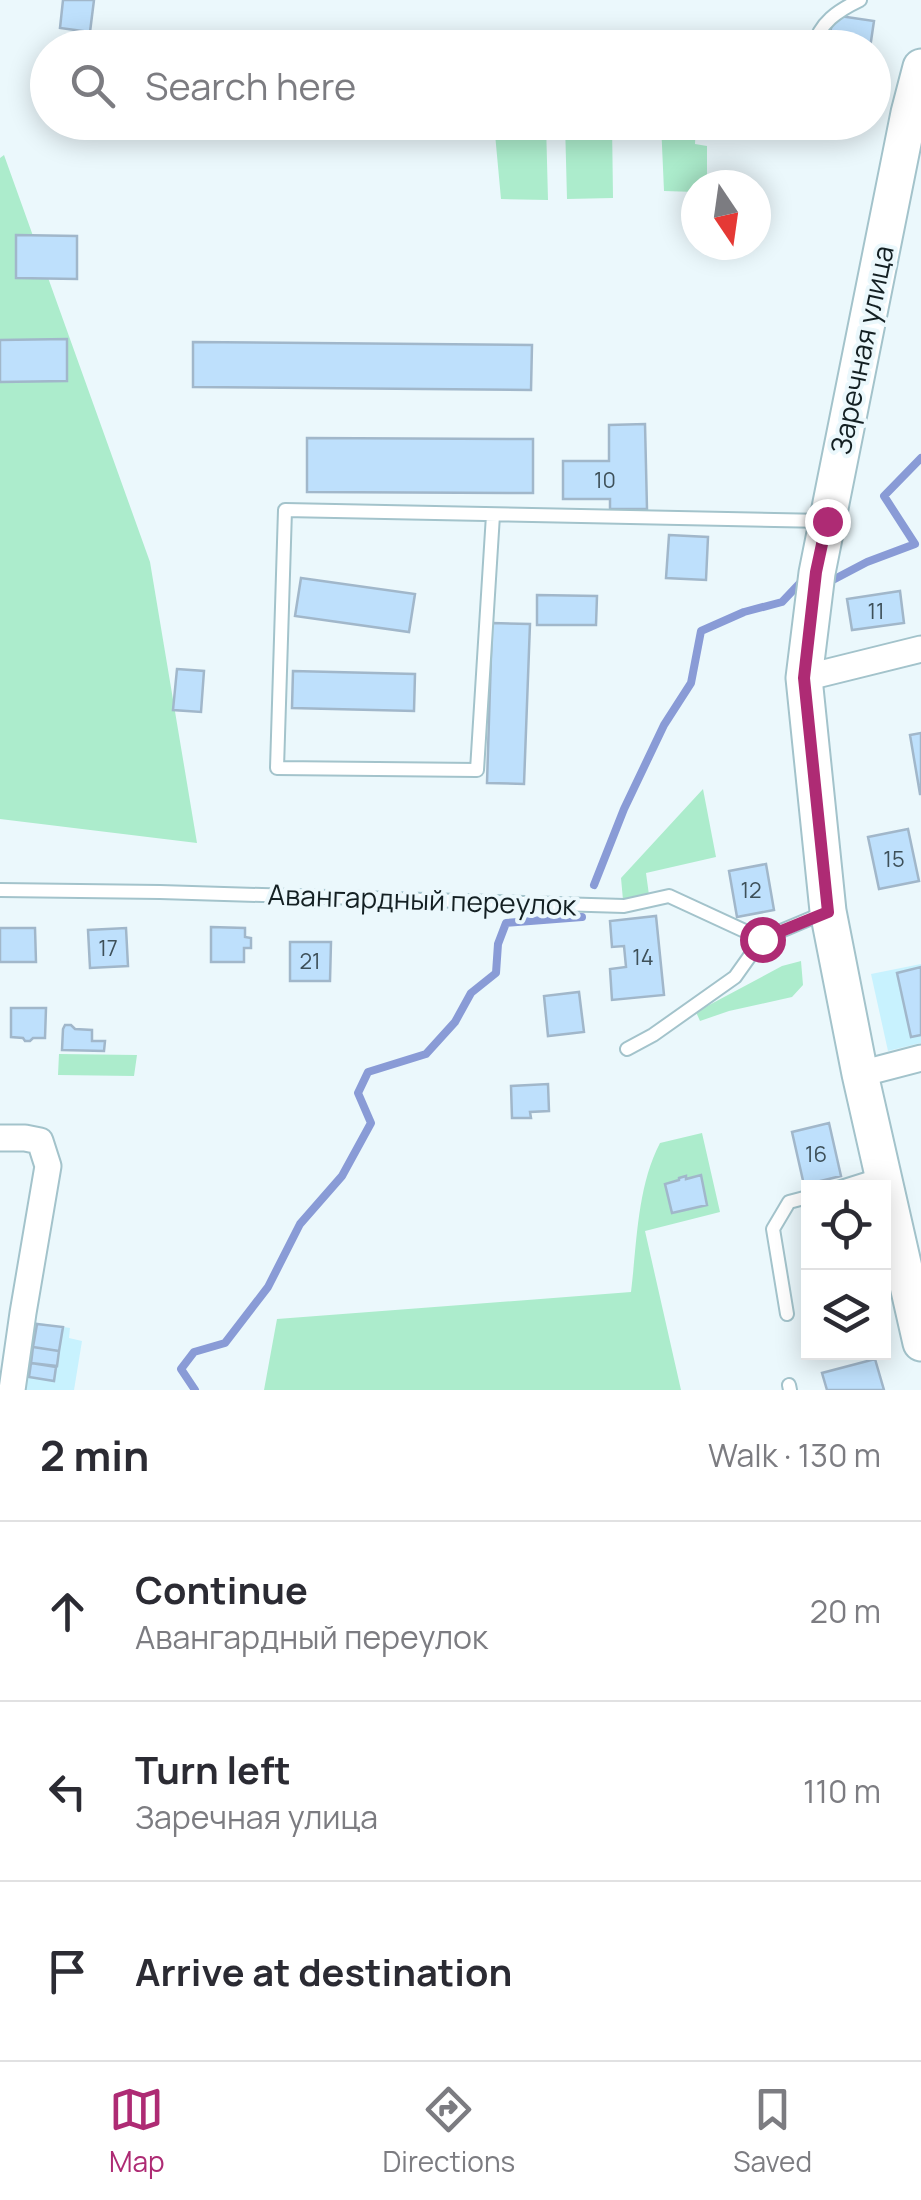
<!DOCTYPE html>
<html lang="en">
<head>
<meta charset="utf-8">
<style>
	body { margin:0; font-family:Manrope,sans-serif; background:#f7f7f7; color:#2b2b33 }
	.controls { position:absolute; right:30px; bottom:30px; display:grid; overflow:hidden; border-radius:0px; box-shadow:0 5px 25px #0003 }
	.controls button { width:90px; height:90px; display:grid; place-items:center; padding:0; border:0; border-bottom:2px solid #e1e1e2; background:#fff; color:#2b2b33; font:50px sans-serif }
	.compass { position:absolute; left:681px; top:170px; width:90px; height:90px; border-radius:50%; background:#fff; box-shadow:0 5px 25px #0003; rotate:167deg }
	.stop { position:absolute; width:30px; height:30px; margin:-22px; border:8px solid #ae2b74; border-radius:50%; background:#fff }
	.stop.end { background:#ae2b74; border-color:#fff; box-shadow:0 2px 10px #0008 }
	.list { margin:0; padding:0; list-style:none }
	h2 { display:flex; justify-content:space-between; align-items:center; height:130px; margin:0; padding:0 40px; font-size:42px }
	h2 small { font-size:32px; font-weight:400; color:#7c7c81 }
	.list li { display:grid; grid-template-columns:65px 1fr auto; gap:30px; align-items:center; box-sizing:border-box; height:180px; padding:0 40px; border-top:2px solid #e1e1e2 }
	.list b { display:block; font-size:38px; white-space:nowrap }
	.list p { margin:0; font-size:32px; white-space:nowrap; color:#7c7c81 }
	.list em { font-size:32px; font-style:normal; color:#7c7c81 }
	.icon { flex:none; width:55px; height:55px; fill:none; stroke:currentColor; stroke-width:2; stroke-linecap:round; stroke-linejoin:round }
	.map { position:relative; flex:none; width:921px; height:1390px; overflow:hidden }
	.search { position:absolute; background:#fff; box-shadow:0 5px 25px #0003; left:30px; right:30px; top:30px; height:110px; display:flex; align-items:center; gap:25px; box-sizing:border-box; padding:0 35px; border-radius:55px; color:#7c7c81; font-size:38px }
	.sheet { height:670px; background:#fff }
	nav { display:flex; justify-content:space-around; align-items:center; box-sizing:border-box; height:140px; border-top:2px solid #e1e1e2; background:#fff; font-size:28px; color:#7c7c81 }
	nav a { display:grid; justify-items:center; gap:5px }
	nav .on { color:#ae2b74 }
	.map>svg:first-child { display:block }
</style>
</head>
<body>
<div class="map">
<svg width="921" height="1390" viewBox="0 0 921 1390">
	<rect width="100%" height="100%" fill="#ebf8fc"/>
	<path fill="#c8f2fe" d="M921,964v79l-33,8 -17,-77z
		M33,1322l37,6 -1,10 13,3 -8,49h-53z"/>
	<path fill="#aceccc" d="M494,123h52l2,77 -47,-1z
		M565,123h47l1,75 -46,1z
		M661,123h35l-1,21 12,2v39h-11v7l-32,-1z
		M4,155l146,407 47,281 -197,-24v-661z
		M703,789l13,68 -70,16 3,22 -26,5 -2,-22z
		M801,961l2,24 -11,12 -63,14 -29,10 -4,-9 86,-46z
		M59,1054l78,1 -3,21 -76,-1z
		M702,1133l18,79 -75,19 36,159h-417l13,-71 354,-27c6,-49 6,-105 29,-149z"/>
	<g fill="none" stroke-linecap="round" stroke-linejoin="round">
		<path stroke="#899bd6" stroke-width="8" d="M827,583l40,-21 48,-18 -31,-48 37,-38
			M594,885l30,-76 40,-84 27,-42 10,-52 43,-19 38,-10 18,-19
			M195,1390l-14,-21 13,-17 31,-9 43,-56 32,-63 42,-48 29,-53 -13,-30 10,-21 58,-18 29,-32 16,-29 25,-20 2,-29 8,-21 76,-6"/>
	</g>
	<path fill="#bee0fc" stroke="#a1b7ca" stroke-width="2.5" d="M63,0h31l-4,32 -30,-4z
		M833,15l41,6 -4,27h-42z
		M416,36l2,12h-22l-1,-10z
		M16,235l61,1v43l-61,-1z
		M67,339v42l-67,1v-42z
		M193,342l339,3 -1,45 -338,-3z
		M645,424l2,85h-37v-10h-47v-38h46v-36z
		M307,438l226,1v54l-226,-1z
		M669,535l39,2 -2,43 -40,-2z
		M301,578l114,16 -6,38 -114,-16z
		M900,591l4,32 -52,7 -5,-31z
		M537,595l60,1 -1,29h-59z
		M492,623l38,1 -6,160 -37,-1z
		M177,669l27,2 -3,41 -28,-2z
		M293,671l122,3 -1,37 -122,-3z
		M921,733v61h-1l-10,-59z
		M908,829l11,52 -40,8 -11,-52z
		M766,864l8,46 -37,7 -8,-46z
		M656,916l8,79 -52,5 -2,-31 16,-2 -2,-21 -12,1 -2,-26z
		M211,927l34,1v9l6,1v10h-7v14h-33z
		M0,928h35l1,34h-36z
		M126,928l2,38 -38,2 -2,-38z
		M290,942h41l-1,39h-40z
		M921,967v68l-10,2 -14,-64z
		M579,992l5,40 -36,4 -4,-40z
		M11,1008h35l-1,30h-12l-3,3h-5l-2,-3 -12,-1z
		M65,1025h6l4,4 17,1v11h13l-1,10 -42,-1 1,-21z
		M548,1084l1,27 -19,1 1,6h-19l-1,-32z
		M829,1123l12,53 -37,9 -12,-53z
		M701,1175l6,30 -35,8 -7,-29 14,-4v-2l7,-2v3z
		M37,1324l26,3 -4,24 -26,-4z
		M33,1347l26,4 -2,15 -26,-3z
		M875,1359l9,31h-57l-5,-17z
		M31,1363l25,4 -2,14 -25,-4z"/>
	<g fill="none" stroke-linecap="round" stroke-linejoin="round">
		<defs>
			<path id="lane" d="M814,48c4,-25 25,-38 46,-48
				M493,515l-16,255 -200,-2 8,-258 540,11
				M0,890l160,2 464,14 45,-10 93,43 64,-27
				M627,1049l26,-14 82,-58 27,-38
				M838,1188l41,-13
				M787,1314l-14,-85 16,-27 19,-5
				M789,1385l1,5"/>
			<path id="street" d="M804,678l117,-29
				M860,1074l61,-16
				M0,1138h25l15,3 8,25 -25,147 -11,77"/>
			<path id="secondary" d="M921,67l-12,46 -92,460 -13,105 24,233 32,163 61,269"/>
		</defs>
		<use href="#lane" stroke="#a3c3cb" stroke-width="16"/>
		<use href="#street" stroke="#a3c3cb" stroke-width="29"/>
		<use href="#secondary" stroke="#a3c3cb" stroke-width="39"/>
		<use href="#lane" stroke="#fff" stroke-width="12"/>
		<use href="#street" stroke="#fff" stroke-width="25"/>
		<use href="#secondary" stroke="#fff" stroke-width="35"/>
	</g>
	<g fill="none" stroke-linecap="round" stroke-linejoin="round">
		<path stroke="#ae2b74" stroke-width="12" d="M762,939l66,-27 -24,-234 12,-106 11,-51"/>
	</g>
	<g text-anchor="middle" stroke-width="8" stroke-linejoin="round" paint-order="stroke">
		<g font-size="22" fill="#3e5059">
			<text x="605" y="488">10</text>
			<text x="876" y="619">11</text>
			<text x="894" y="867">15</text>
			<text x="751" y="898">12</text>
			<text x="108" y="956">17</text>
			<text x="643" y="965">14</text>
			<text x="310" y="969">21</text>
			<text x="816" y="1162">16</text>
		</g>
		<g font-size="28" fill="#142023" stroke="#ebf8fc">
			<text transform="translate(862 350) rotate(-78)" y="10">Заречная улица</text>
			<text transform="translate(422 900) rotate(2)" y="10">Авангардный переулок</text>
		</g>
	</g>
</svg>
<div class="controls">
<button><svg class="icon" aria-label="locate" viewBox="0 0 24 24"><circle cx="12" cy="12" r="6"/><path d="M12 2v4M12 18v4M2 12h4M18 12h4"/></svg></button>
<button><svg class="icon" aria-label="layers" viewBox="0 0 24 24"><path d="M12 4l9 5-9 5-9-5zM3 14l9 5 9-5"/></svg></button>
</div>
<svg class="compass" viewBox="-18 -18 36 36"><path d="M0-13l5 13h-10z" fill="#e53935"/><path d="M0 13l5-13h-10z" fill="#7c7c81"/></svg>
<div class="stop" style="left:762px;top:939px"></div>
<div class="stop end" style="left:827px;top:521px"></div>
<div class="search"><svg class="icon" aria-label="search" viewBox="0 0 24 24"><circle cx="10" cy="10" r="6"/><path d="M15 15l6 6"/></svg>Search here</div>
</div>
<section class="sheet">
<h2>2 min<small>Walk · 130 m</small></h2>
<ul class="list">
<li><svg class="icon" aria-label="ahead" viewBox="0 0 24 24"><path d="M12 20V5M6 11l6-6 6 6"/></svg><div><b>Continue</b><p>Авангардный переулок</p></div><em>20 m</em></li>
<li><svg class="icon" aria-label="left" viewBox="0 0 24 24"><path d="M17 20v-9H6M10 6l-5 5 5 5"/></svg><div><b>Turn left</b><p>Заречная улица</p></div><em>110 m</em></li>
<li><svg class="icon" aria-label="arrive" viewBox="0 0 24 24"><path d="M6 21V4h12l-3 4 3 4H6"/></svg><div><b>Arrive at destination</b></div></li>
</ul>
</section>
<nav>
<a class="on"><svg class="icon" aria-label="map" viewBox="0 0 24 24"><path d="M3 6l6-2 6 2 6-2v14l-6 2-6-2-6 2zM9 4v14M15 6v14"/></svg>Map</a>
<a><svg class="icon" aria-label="directions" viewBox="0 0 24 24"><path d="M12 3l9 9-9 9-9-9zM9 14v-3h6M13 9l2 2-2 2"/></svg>Directions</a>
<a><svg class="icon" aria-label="saved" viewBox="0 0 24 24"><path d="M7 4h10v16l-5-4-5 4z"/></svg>Saved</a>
</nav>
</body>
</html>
